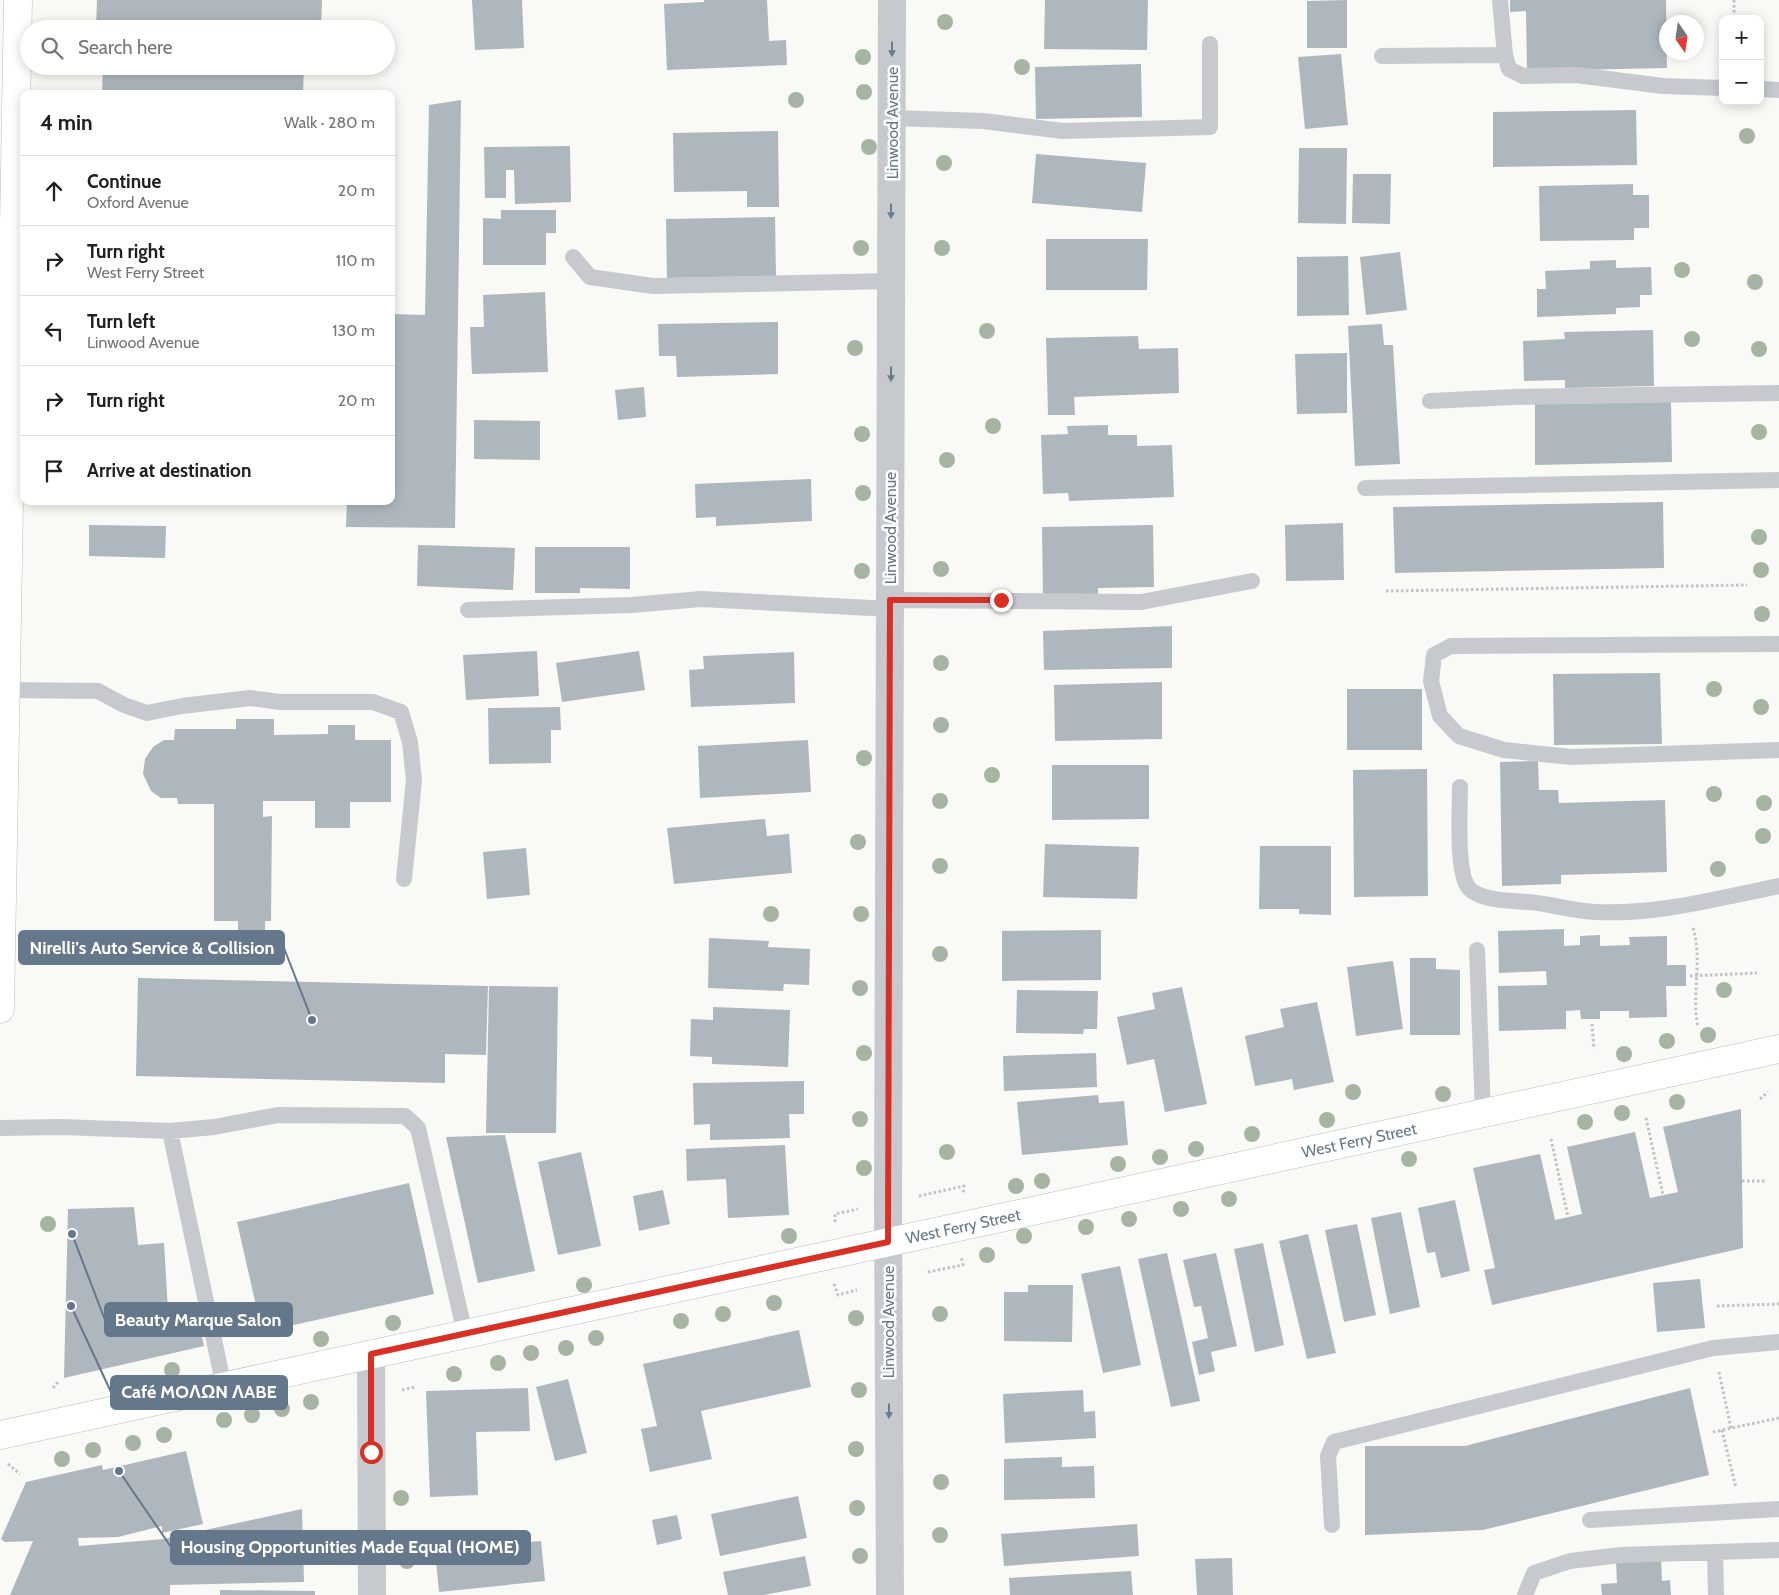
<!DOCTYPE html>
<html lang="en">
<head>
<meta charset="utf-8">
<style>
	body { margin:0; font-family:Cabin,sans-serif; background:#f2f2f2; color:#202124 }
	.controls { position:absolute; right:15px; top:15px; display:grid; overflow:hidden; border-radius:10px; box-shadow:0 2px 12px #0003 }
	.controls button { width:45px; height:45px; display:grid; place-items:center; padding:0; border:0; border-bottom:1px solid #e0e0e0; background:#fff; color:#202124; font:25px sans-serif }
	.compass { position:absolute; left:1659px; top:15px; width:45px; height:45px; border-radius:50%; background:#fff; box-shadow:0 2px 12px #0003; rotate:167deg }
	.stop { position:absolute; width:15px; height:15px; margin:-11px; border:4px solid #d93025; border-radius:50%; background:#fff }
	.stop.end { background:#d93025; border-color:#fff; box-shadow:0 1px 5px #0008 }
	.list { margin:0; padding:0; list-style:none }
	h2 { display:flex; justify-content:space-between; align-items:center; height:65px; margin:0; padding:0 20px; font-size:21px }
	h2 small { font-size:16px; font-weight:400; color:#757577 }
	.list li { display:grid; grid-template-columns:32px 1fr auto; gap:15px; align-items:center; box-sizing:border-box; height:70px; padding:0 20px; border-top:1px solid #e0e0e0 }
	.list b { display:block; font-size:19px; white-space:nowrap }
	.list p { margin:0; font-size:16px; white-space:nowrap; color:#757577 }
	.list em { font-size:16px; font-style:normal; color:#757577 }
	.icon { flex:none; width:28px; height:28px; fill:none; stroke:currentColor; stroke-width:2; stroke-linecap:round; stroke-linejoin:round }
	.map { position:relative; flex:none; width:1779px; height:1595px; overflow:hidden }
	.search { position:absolute; background:#fff; box-shadow:0 2px 12px #0003; left:20px; top:20px; width:375px; height:55px; display:flex; align-items:center; gap:12px; box-sizing:border-box; padding:0 18px; border-radius:28px; color:#757577; font-size:19px }
	.panel { position:absolute; background:#fff; box-shadow:0 2px 12px #0003; left:20px; top:90px; width:375px; height:415px; border-radius:10px }
	.map>svg:first-child { display:block }
</style>
</head>
<body>
<div class="map">
<svg width="1779" height="1595" viewBox="0 0 1779 1595">
	<rect width="100%" height="100%" fill="#f9f9f6"/>
	<path fill="#afb7be" d="M97,0h225l-1,29h-225z
		M472,0h50l2,48 -49,2z
		M704,0h63l2,41 17,-1 1,25 -120,5 -3,-66 40,-2z
		M1045,0h103l-1,50 -103,-1z
		M1347,0v48h-40v-47z
		M1510,0h156l1,68 -140,3 -1,-60 -16,1z
		M1341,54l7,71 -43,4 -7,-72z
		M1141,64l1,53 -106,2 -1,-52z
		M103,66h201l-1,28h-201z
		M461,100l-6,428 -109,-1 1,-26h44v-187l34,1 4,-210z
		M1636,110l1,55 -144,2v-55z
		M778,131l1,76h-32v-16l-73,1 -1,-59z
		M570,146l1,56 -56,2 -1,-34h-8v28h-21l-1,-51z
		M1299,148h48l-1,76 -48,-1z
		M1036,154l110,9 -4,49 -110,-9z
		M1353,174h38l-1,50 -38,-1z
		M1633,184v11h16v33h-15v12l-94,1 -1,-55z
		M501,210h55v23h-10v32h-63v-47l18,1z
		M775,217l1,59 -109,2 -1,-59z
		M1046,239h102l-1,51h-101z
		M1400,252l7,58 -41,5 -6,-58z
		M1348,256l1,59 -52,1v-59z
		M1616,260v8l35,-1 1,28h-12v12l-24,1v6l-79,3v-28h9l-1,-18 45,-2v-8z
		M545,292l3,80 -76,2 -2,-47h14l-1,-32z
		M778,322v52l-101,3 -1,-21h-17l-1,-32z
		M1382,324l2,21h9l7,119 -45,2 -7,-140z
		M1653,330l1,56 -89,2v-8l-41,1 -1,-40 42,-2 -1,-7z
		M1138,336l1,13 39,-1 1,45 -105,4 1,18h-27l-2,-77z
		M1347,353v60l-50,1 -2,-60z
		M644,387l2,30 -28,3 -3,-30z
		M1671,402l1,60 -137,3v-61z
		M474,420l66,1v39l-66,-1z
		M1108,425v10h29v11l35,-1 2,52 -105,4 -1,-8 -25,1 -2,-59 27,-1 -1,-8z
		M811,479l1,42 -96,5v-9l-20,1 -1,-34z
		M1663,502l1,66 -269,5 -2,-66z
		M1343,523l1,57 -58,1 -1,-56z
		M89,525l77,1 -1,32 -76,-2z
		M1153,525l1,62 -56,1v8l-55,1 -1,-70z
		M418,545l97,3 -2,42 -96,-4z
		M535,547h95v42l-50,-1v5h-45z
		M1172,626v42l-128,2 -1,-39z
		M537,651l2,45 -73,4 -3,-45z
		M639,651l6,39 -83,12 -6,-39z
		M794,652l1,51 -104,4 -2,-37 15,-1 -1,-13z
		M1660,673l2,71 -108,1 -1,-71z
		M1162,682v57l-107,2 -1,-56z
		M1347,689h75v61h-75z
		M560,707l1,23h-10v33l-62,1 -1,-56z
		M236,719h38v16l54,-1v-9h27v15h36v62h-41v26h-35v-27h-52v16l9,-1 -1,105h-6v11h-27v-11h-24v-117h-36l-1,-6h-16l-10,-7 -8,-17 2,-15 8,-12 11,-7h10l1,-11h61z
		M808,740l3,52 -111,6 -2,-52z
		M1538,761l1,29h19l1,13 106,-3 2,72 -106,3v9l-59,2 -2,-124z
		M1052,765h97v54l-97,1z
		M1427,769l1,127 -74,1 -1,-127z
		M765,819l2,17 22,-2 3,39 -118,11 -7,-56z
		M1045,844l94,3 -2,52 -94,-2z
		M1260,846h71v69l-32,-1v-5h-40z
		M526,848l4,47 -43,4 -4,-47z
		M1564,929v17l16,-1v-9l20,-1v11l30,-1 -1,-8 38,-1v29h19v21h-20l1,31 -38,1v-7h-29v8h-19l-1,-9 -14,1v18l-67,2 -1,-45 49,-1 -1,-14 -47,2 -1,-42z
		M1101,930v50l-99,1v-50z
		M709,938l60,3 -1,6 42,2 -1,36 -25,-1 -1,7 -75,-3z
		M1410,958h26v11l24,1v65h-50z
		M1393,961l10,68 -47,7 -9,-69z
		M138,978l350,8 -2,69 -41,-1v29l-309,-7z
		M489,986l69,1 -2,146h-70z
		M1182,987l25,117 -42,8 -11,-53 -27,6 -10,-48 38,-8 -3,-16z
		M1017,990l81,1 -1,38h-13l-1,5 -67,-1z
		M1317,1002l17,80 -40,8 -2,-11 -37,7 -10,-50 39,-9 -4,-18z
		M713,1007l77,3 -2,57 -76,-3v-7l-22,-1 1,-37 22,1z
		M1096,1053l1,34 -93,4 -1,-35z
		M804,1081v33h-15l1,24 -80,2v-16l-16,1 -1,-42z
		M1098,1095l1,8 25,-2 4,44 -106,10 -5,-53z
		M1741,1109l2,139 -251,57 -8,-35 11,-2 -22,-100 67,-14 15,66 27,-6 -15,-67 68,-15 15,66 28,-6 -15,-65z
		M505,1135l30,136 -57,12 -32,-146z
		M785,1145l4,70 -61,3 -2,-39 -39,2 -1,-32z
		M581,1152l20,94 -43,9 -20,-93z
		M409,1183l25,111 -172,38 -25,-110z
		M663,1190l7,34 -31,7 -6,-35z
		M1455,1200l15,71 -29,7 -6,-26 -8,1 -9,-45z
		M134,1207l4,38 26,-2 4,67 26,-6 10,42 -140,32 4,-169z
		M1401,1212l19,95 -30,7 -19,-96z
		M1357,1224l19,91 -32,7 -19,-92z
		M1308,1234l28,119 -29,6 -28,-118z
		M1263,1243l21,102 -29,7 -21,-103z
		M1167,1253l33,148 -29,6 -33,-148z
		M1216,1253l21,93 -26,6 4,19 -16,4 -7,-33 16,-4 -7,-32 -7,1 -11,-47z
		M1120,1266l21,99 -38,8 -22,-99z
		M1700,1279l5,49 -48,4 -4,-49z
		M1028,1285h45l-1,57 -68,-1v-49h24z
		M799,1330l12,57 -110,24 11,48 -62,13 -9,-43 16,-3 -14,-62z
		M568,1379l19,74 -32,8 -19,-74z
		M528,1388l2,43 -54,1 2,63 -48,2 -4,-106z
		M1690,1388l19,87 -226,55 -118,5v-89h100z
		M1083,1390l1,22 11,-1 1,27 -91,5 -2,-49z
		M186,1451l17,73 -41,9v-7l-44,11 -40,1 1,8 85,-7 138,-30 2,73 -134,3v10h-160l23,-54 -28,1 -4,-3 25,-57 76,-17 1,5z
		M1062,1457v10l32,-1 1,32 -91,2v-41z
		M798,1496l9,42 -87,18 -9,-42z
		M677,1515l5,24 -25,6 -5,-25z
		M1137,1524l2,32 -135,10 -3,-32z
		M541,1541l4,40 -106,11 -4,-41z
		M805,1556l6,30 -47,9h-36l-5,-23z
		M1232,1558l1,37h-36l-2,-36z
		M1661,1559l1,22 8,-1 1,15h-69l-1,-11 16,-1 -1,-22z
		M1131,1571l2,24h-123l-1,-17z
		M220,1590l95,1v4h-95z"/>
	<g fill="none" stroke-linecap="round" stroke-linejoin="round">
		<defs>
			<path id="secondary" d="M0,1435l1779,-386"/>
			<path id="primary" d="M0,1009l18,-1009"/>
		</defs>
		<use href="#secondary" stroke="#b8bec3" stroke-width="29"/>
		<use href="#primary" stroke="#b9bec2" stroke-width="29"/>
		<path stroke="#c0c3c5" stroke-width="3" stroke-dasharray="2.5 2.5" stroke-linecap="butt" d="M1734,0v19
			M1386,591l361,-6
			M1693,928c10,32 -2,67 5,99
			M1690,976l67,-3
			M1592,1024l2,25
			M1760,1099l8,-7
			M1646,1118l17,77
			M1551,1139l17,78
			M1742,1181h24
			M919,1196l45,-10 -1,9
			M835,1222v-8l23,-5
			M928,1272l35,-7 -2,-9
			M834,1284l4,11 19,-5
			M1717,1306l62,-2
			M1719,1372l12,56
			M53,1388l5,-6
			M402,1390l13,-3
			M1722,1430l14,58
			M1713,1432l66,-14
			M8,1464l12,10"/>
		<path stroke="#c6cacf" stroke-width="16" d="M1500,0l5,55 4,14 14,7 53,-1 87,11 60,2
			M1382,56l123,-1
			M1760,89l19,1
			M892,118l91,3 80,10 147,-4v-83
			M573,257l17,20 63,9 238,-5
			M1430,401l84,-4 265,-4
			M1365,488l414,-8
			M890,600l251,2 111,-21
			M468,610l163,-5 70,-6 189,10
			M1779,644l-328,2 -17,9 -3,26 9,35 19,20 45,14 67,7 208,-7
			M6,690l92,1 26,14 23,8 35,-7 68,-8 30,4h93l28,10 9,30 4,38 -10,99
			M1460,787c0,23 -4,83 8,100 10,14 45,14 61,15 22,2 45,9 67,10 62,3 123,-14 183,-26
			M1477,950l6,163
			M0,1128l61,-1 109,4 44,-4 64,-12 127,1 13,12 47,206
			M170,1131l54,256
			M1590,1520l189,-11
			M1332,1525l-4,-69 6,-14 379,-94 66,-6
			M1715,1552l1,43
			M1525,1595l9,-22 36,-12 51,-6 158,-5"/>
		<path stroke="#c6cacf" stroke-width="28" d="M371,1354l1,241
			M890,1595l-2,-393 4,-1202"/>
		<use href="#secondary" stroke="#fff" stroke-width="28"/>
		<use href="#primary" stroke="#fff" stroke-width="28"/>
	</g>
	<g fill="#a7b4a4">
		<circle cx="945" cy="22" r="8"/>
		<circle cx="863" cy="57" r="8"/>
		<circle cx="1022" cy="67" r="8"/>
		<circle cx="864" cy="92" r="8"/>
		<circle cx="796" cy="100" r="8"/>
		<circle cx="1747" cy="136" r="8"/>
		<circle cx="869" cy="147" r="8"/>
		<circle cx="944" cy="163" r="8"/>
		<circle cx="861" cy="248" r="8"/>
		<circle cx="942" cy="248" r="8"/>
		<circle cx="1682" cy="270" r="8"/>
		<circle cx="1755" cy="282" r="8"/>
		<circle cx="987" cy="331" r="8"/>
		<circle cx="1692" cy="339" r="8"/>
		<circle cx="855" cy="348" r="8"/>
		<circle cx="1759" cy="349" r="8"/>
		<circle cx="993" cy="426" r="8"/>
		<circle cx="1759" cy="432" r="8"/>
		<circle cx="862" cy="434" r="8"/>
		<circle cx="947" cy="460" r="8"/>
		<circle cx="863" cy="493" r="8"/>
		<circle cx="1759" cy="537" r="8"/>
		<circle cx="941" cy="569" r="8"/>
		<circle cx="1761" cy="570" r="8"/>
		<circle cx="862" cy="571" r="8"/>
		<circle cx="1762" cy="614" r="8"/>
		<circle cx="941" cy="663" r="8"/>
		<circle cx="1714" cy="689" r="8"/>
		<circle cx="1761" cy="707" r="8"/>
		<circle cx="941" cy="725" r="8"/>
		<circle cx="864" cy="758" r="8"/>
		<circle cx="992" cy="775" r="8"/>
		<circle cx="1714" cy="794" r="8"/>
		<circle cx="940" cy="801" r="8"/>
		<circle cx="1764" cy="803" r="8"/>
		<circle cx="1763" cy="836" r="8"/>
		<circle cx="858" cy="842" r="8"/>
		<circle cx="940" cy="866" r="8"/>
		<circle cx="1718" cy="869" r="8"/>
		<circle cx="771" cy="914" r="8"/>
		<circle cx="861" cy="914" r="8"/>
		<circle cx="940" cy="954" r="8"/>
		<circle cx="860" cy="988" r="8"/>
		<circle cx="1724" cy="990" r="8"/>
		<circle cx="1708" cy="1035" r="8"/>
		<circle cx="1667" cy="1041" r="8"/>
		<circle cx="864" cy="1053" r="8"/>
		<circle cx="1624" cy="1054" r="8"/>
		<circle cx="1353" cy="1092" r="8"/>
		<circle cx="1443" cy="1094" r="8"/>
		<circle cx="1677" cy="1102" r="8"/>
		<circle cx="1622" cy="1113" r="8"/>
		<circle cx="860" cy="1119" r="8"/>
		<circle cx="1327" cy="1120" r="8"/>
		<circle cx="1585" cy="1122" r="8"/>
		<circle cx="1252" cy="1134" r="8"/>
		<circle cx="1196" cy="1149" r="8"/>
		<circle cx="947" cy="1152" r="8"/>
		<circle cx="1160" cy="1157" r="8"/>
		<circle cx="1409" cy="1159" r="8"/>
		<circle cx="1118" cy="1164" r="8"/>
		<circle cx="864" cy="1168" r="8"/>
		<circle cx="1042" cy="1181" r="8"/>
		<circle cx="1016" cy="1186" r="8"/>
		<circle cx="1229" cy="1199" r="8"/>
		<circle cx="1181" cy="1209" r="8"/>
		<circle cx="1129" cy="1219" r="8"/>
		<circle cx="48" cy="1224" r="8"/>
		<circle cx="1086" cy="1227" r="8"/>
		<circle cx="789" cy="1236" r="8"/>
		<circle cx="1024" cy="1236" r="8"/>
		<circle cx="987" cy="1255" r="8"/>
		<circle cx="584" cy="1285" r="8"/>
		<circle cx="774" cy="1303" r="8"/>
		<circle cx="723" cy="1314" r="8"/>
		<circle cx="940" cy="1314" r="8"/>
		<circle cx="856" cy="1318" r="8"/>
		<circle cx="681" cy="1321" r="8"/>
		<circle cx="393" cy="1323" r="8"/>
		<circle cx="596" cy="1338" r="8"/>
		<circle cx="321" cy="1339" r="8"/>
		<circle cx="566" cy="1348" r="8"/>
		<circle cx="531" cy="1353" r="8"/>
		<circle cx="498" cy="1363" r="8"/>
		<circle cx="172" cy="1370" r="8"/>
		<circle cx="454" cy="1374" r="8"/>
		<circle cx="859" cy="1390" r="8"/>
		<circle cx="311" cy="1402" r="8"/>
		<circle cx="282" cy="1409" r="8"/>
		<circle cx="252" cy="1415" r="8"/>
		<circle cx="224" cy="1420" r="8"/>
		<circle cx="164" cy="1435" r="8"/>
		<circle cx="133" cy="1443" r="8"/>
		<circle cx="856" cy="1449" r="8"/>
		<circle cx="93" cy="1450" r="8"/>
		<circle cx="62" cy="1459" r="8"/>
		<circle cx="941" cy="1482" r="8"/>
		<circle cx="401" cy="1498" r="8"/>
		<circle cx="857" cy="1508" r="8"/>
		<circle cx="940" cy="1535" r="8"/>
		<circle cx="860" cy="1556" r="8"/>
		<circle cx="407" cy="1561" r="8"/>
	</g>
	<defs><path id="oneway-solid" d="M-6-.8H1V-3.2L6.5 0L1 3.2V.8H-6Z" transform="scale(1.25)"/></defs>
	<g fill="#6a7b8d">
		<use href="#oneway-solid" transform="translate(892 49) rotate(90)"/>
		<use href="#oneway-solid" transform="translate(891 211) rotate(90)"/>
		<use href="#oneway-solid" transform="translate(891 374) rotate(90)"/>
		<use href="#oneway-solid" transform="translate(889 1411) rotate(90)"/>
	</g>
	<g fill="none" stroke-linecap="round" stroke-linejoin="round">
		<path stroke="#d93025" stroke-width="6" d="M371,1452v-98l517,-112 2,-642h111"/>
	</g>
	<g text-anchor="middle" stroke-width="5" stroke-linejoin="round" paint-order="stroke">
		<g font-size="16" fill="#65778a" stroke="#fff">
			<text transform="translate(892 123) rotate(-90)" y="6">Linwood Avenue</text>
			<text transform="translate(890 528) rotate(-90)" y="6">Linwood Avenue</text>
			<text transform="translate(1359 1140) rotate(-12)" y="6">West Ferry Street</text>
			<text transform="translate(963 1226) rotate(-12)" y="6">West Ferry Street</text>
			<text transform="translate(888 1322) rotate(-90)" y="6">Linwood Avenue</text>
		</g>
	</g>
	<path fill="none" stroke="#65778a" stroke-width="2" d="M312 1020L284 948M72 1234L105 1320M71 1306L111 1392M119 1471L171 1547"/>
	<g fill="#65778a" stroke="#fff" stroke-width="2">
		<circle cx="312" cy="1020" r="5"/>
		<circle cx="72" cy="1234" r="5"/>
		<circle cx="71" cy="1306" r="5"/>
		<circle cx="119" cy="1471" r="5"/>
	</g>
	<g fill="#65778a" stroke="#65778a" stroke-width="2">
		<rect x="19" y="931" width="265" height="33" rx="5"/>
		<rect x="105" y="1303" width="187" height="33" rx="5"/>
		<rect x="111" y="1376" width="176" height="33" rx="5"/>
		<rect x="171" y="1531" width="359" height="33" rx="5"/>
	</g>
	<g font-size="18" text-anchor="middle" font-weight="bold" fill="#fff">
		<text x="152" y="954">Nirelli's Auto Service &amp; Collision</text>
		<text x="198" y="1326">Beauty Marque Salon</text>
		<text x="199" y="1398">Café MOΛΩN ΛABE</text>
		<text x="350" y="1553">Housing Opportunities Made Equal (HOME)</text>
	</g>
</svg>
<div class="controls">
<button>+</button>
<button>−</button>
</div>
<svg class="compass" viewBox="-18 -18 36 36"><path d="M0-13l5 13h-10z" fill="#e53935"/><path d="M0 13l5-13h-10z" fill="#757577"/></svg>
<div class="stop" style="left:371px;top:1452px"></div>
<div class="stop end" style="left:1001px;top:600px"></div>
<div class="search"><svg class="icon" aria-label="search" viewBox="0 0 24 24"><circle cx="10" cy="10" r="6"/><path d="M15 15l6 6"/></svg>Search here</div>
<section class="panel">
<h2>4 min<small>Walk · 280 m</small></h2>
<ul class="list">
<li><svg class="icon" aria-label="ahead" viewBox="0 0 24 24"><path d="M12 20V5M6 11l6-6 6 6"/></svg><div><b>Continue</b><p>Oxford Avenue</p></div><em>20 m</em></li>
<li><svg class="icon" aria-label="right" viewBox="0 0 24 24"><path d="M7 20v-9h11M14 6l5 5-5 5"/></svg><div><b>Turn right</b><p>West Ferry Street</p></div><em>110 m</em></li>
<li><svg class="icon" aria-label="left" viewBox="0 0 24 24"><path d="M17 20v-9H6M10 6l-5 5 5 5"/></svg><div><b>Turn left</b><p>Linwood Avenue</p></div><em>130 m</em></li>
<li><svg class="icon" aria-label="right" viewBox="0 0 24 24"><path d="M7 20v-9h11M14 6l5 5-5 5"/></svg><div><b>Turn right</b></div><em>20 m</em></li>
<li><svg class="icon" aria-label="arrive" viewBox="0 0 24 24"><path d="M6 21V4h12l-3 4 3 4H6"/></svg><div><b>Arrive at destination</b></div></li>
</ul>
</section>
</div>
</body>
</html>
